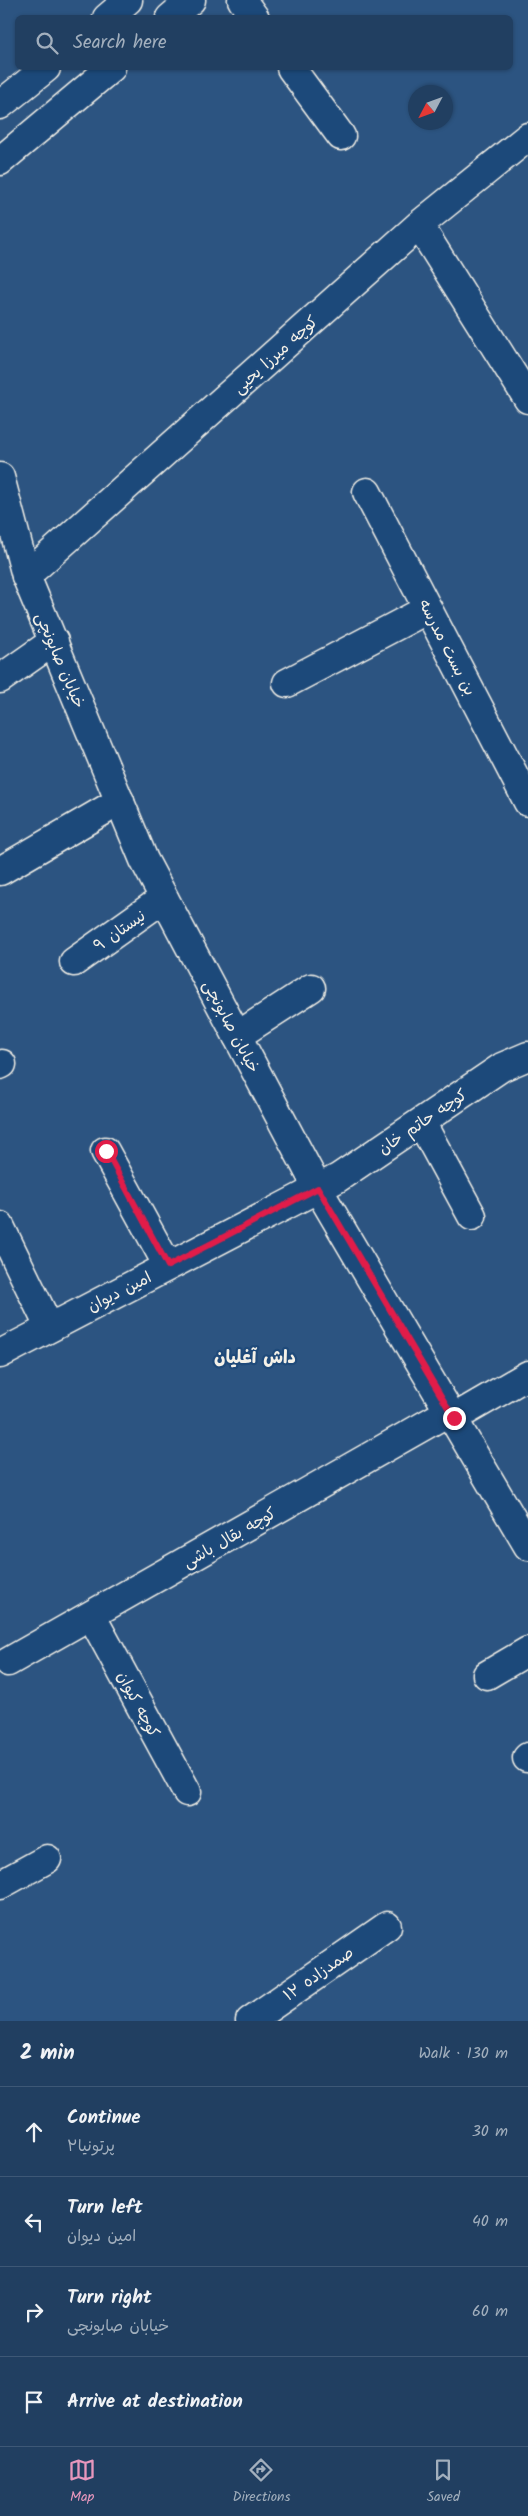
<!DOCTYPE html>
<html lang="en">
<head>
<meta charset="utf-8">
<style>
	body { margin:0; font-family:Kalam,"Playpen Sans Arabic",sans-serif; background:#2d4a6a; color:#f1f3f6 }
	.compass { position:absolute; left:408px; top:85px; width:45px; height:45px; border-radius:50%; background:#213f61; box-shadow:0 1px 4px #0004; rotate:229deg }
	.stop { position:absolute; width:15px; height:15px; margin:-11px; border:4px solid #e11d48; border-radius:50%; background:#fff }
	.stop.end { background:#e11d48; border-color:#fff; box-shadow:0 1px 5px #0008 }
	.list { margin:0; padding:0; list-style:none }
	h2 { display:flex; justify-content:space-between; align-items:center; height:65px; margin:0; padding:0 20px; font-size:21px }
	h2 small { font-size:16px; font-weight:400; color:#a2afbd }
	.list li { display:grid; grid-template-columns:32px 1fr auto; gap:15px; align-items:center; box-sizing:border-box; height:90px; padding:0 20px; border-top:1px solid #3e5876 }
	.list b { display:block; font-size:19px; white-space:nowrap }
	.list p { margin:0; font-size:16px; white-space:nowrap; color:#a2afbd }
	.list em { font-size:16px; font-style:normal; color:#a2afbd }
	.icon { flex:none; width:28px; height:28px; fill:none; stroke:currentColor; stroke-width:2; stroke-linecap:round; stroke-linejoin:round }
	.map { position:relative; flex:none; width:528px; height:2021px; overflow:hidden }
	.search { position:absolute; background:#213f61; box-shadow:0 1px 4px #0004; left:15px; right:15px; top:15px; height:55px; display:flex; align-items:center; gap:12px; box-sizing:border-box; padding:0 18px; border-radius:8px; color:#a2afbd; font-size:19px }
	.sheet { height:425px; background:#213f61 }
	nav { display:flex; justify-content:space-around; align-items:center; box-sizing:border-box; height:70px; border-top:1px solid #3e5876; background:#213f61; font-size:14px; color:#a2afbd }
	nav a { display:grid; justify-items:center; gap:2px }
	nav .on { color:#e797bd }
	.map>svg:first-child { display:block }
</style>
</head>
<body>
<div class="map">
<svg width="528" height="2021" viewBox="0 0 528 2021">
	<rect width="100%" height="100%" fill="#2c5481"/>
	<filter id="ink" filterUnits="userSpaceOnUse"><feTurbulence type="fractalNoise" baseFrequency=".02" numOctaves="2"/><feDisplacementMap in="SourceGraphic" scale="10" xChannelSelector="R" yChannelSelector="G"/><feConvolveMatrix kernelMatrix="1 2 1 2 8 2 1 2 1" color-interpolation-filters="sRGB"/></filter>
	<g filter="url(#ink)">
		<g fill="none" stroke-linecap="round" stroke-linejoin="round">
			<defs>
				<path id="street" d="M242,0l13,18
					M291,68l50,68
					M419,225l109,174
					M367,492l161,310
					M26,576l393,-351 109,-88
					M0,679l54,-38
					M287,683l141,-74
					M0,871l120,-70
					M74,962l90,-64
					M237,1036l74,-48
					M0,1065l2,-1
					M421,1122l51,94
					M105,1151l63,115
					M0,1226l49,101
					M0,1354l338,-176 164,-111 26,-11
					M454,1418l74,-43
					M91,1615l96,177
					M8,1662l442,-251
					M487,1675l41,-24
					M527,1758l1,-1
					M0,1885l47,-26
					M250,2021l137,-95"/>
				<path id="secondary" d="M107,18l21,-18
					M170,18l21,-18
					M0,105l46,-37
					M0,161l111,-93
					M0,477l26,99 118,284 174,329 210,357"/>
			</defs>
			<use href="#street" stroke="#f4f1e8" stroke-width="31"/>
			<use href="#secondary" stroke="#f4f1e8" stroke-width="31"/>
			<use href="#street" stroke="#1f4a7a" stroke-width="28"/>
			<use href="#secondary" stroke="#1f4a7a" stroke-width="28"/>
		</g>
	</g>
	<g fill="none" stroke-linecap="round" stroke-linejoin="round" filter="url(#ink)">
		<path stroke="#e11d48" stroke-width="6" d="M106,1151l62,115 150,-78 136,230"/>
	</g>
	<g text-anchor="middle" stroke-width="4.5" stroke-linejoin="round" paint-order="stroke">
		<g font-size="16" fill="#f4f1e8" stroke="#1f4a7a">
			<text transform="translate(275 354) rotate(-42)" y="6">کوچه میرزا یحیی</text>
			<text transform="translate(448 647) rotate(63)" y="6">بن بست مدرسه</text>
			<text transform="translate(61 660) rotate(67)" y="6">خیابان صابونچی</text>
			<text transform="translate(119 930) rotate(-35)" y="6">نیستان ۹</text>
			<text transform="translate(232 1026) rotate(62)" y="6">خیابان صابونچی</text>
			<text transform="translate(422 1121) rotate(-34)" y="6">کوچه حاتم خان</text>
			<text transform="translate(119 1291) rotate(-27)" y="6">امین دیوان</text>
			<text transform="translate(229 1537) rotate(-30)" y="6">کوچه بقال باشی</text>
			<text transform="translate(139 1704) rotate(62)" y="6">کوچه کیوان</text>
			<text transform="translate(318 1973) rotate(-35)" y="6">صمدزاده ۱۲</text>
		</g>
		<g font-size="18" font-weight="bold" fill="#f4f1e8" stroke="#1f4a7a">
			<text x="255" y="1363">داش آغلیان</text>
		</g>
	</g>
</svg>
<svg class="compass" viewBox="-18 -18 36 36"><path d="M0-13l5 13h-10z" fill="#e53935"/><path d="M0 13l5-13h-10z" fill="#a2afbd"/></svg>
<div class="stop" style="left:106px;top:1151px"></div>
<div class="stop end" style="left:454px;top:1418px"></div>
<div class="search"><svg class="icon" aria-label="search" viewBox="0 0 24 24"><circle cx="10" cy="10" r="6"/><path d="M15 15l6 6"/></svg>Search here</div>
</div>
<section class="sheet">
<h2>2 min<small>Walk · 130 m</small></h2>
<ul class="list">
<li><svg class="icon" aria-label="ahead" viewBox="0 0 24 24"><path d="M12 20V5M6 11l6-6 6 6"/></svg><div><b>Continue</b><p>پرتونیا۲</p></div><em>30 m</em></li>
<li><svg class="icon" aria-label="left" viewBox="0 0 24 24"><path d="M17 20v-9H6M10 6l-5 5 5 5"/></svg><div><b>Turn left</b><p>امین دیوان</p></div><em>40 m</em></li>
<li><svg class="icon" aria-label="right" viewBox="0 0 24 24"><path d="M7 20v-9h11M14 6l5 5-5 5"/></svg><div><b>Turn right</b><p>خیابان صابونچی</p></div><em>60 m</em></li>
<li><svg class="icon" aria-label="arrive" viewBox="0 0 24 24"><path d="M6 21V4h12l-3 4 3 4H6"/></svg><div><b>Arrive at destination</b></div></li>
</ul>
</section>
<nav>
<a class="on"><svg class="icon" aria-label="map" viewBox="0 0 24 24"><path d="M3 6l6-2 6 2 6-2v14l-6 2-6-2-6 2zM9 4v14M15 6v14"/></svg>Map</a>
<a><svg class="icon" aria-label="directions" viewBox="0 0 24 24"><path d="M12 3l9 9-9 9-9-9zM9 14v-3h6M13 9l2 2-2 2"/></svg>Directions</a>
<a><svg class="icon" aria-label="saved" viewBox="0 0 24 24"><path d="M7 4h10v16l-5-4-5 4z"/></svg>Saved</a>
</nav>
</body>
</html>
